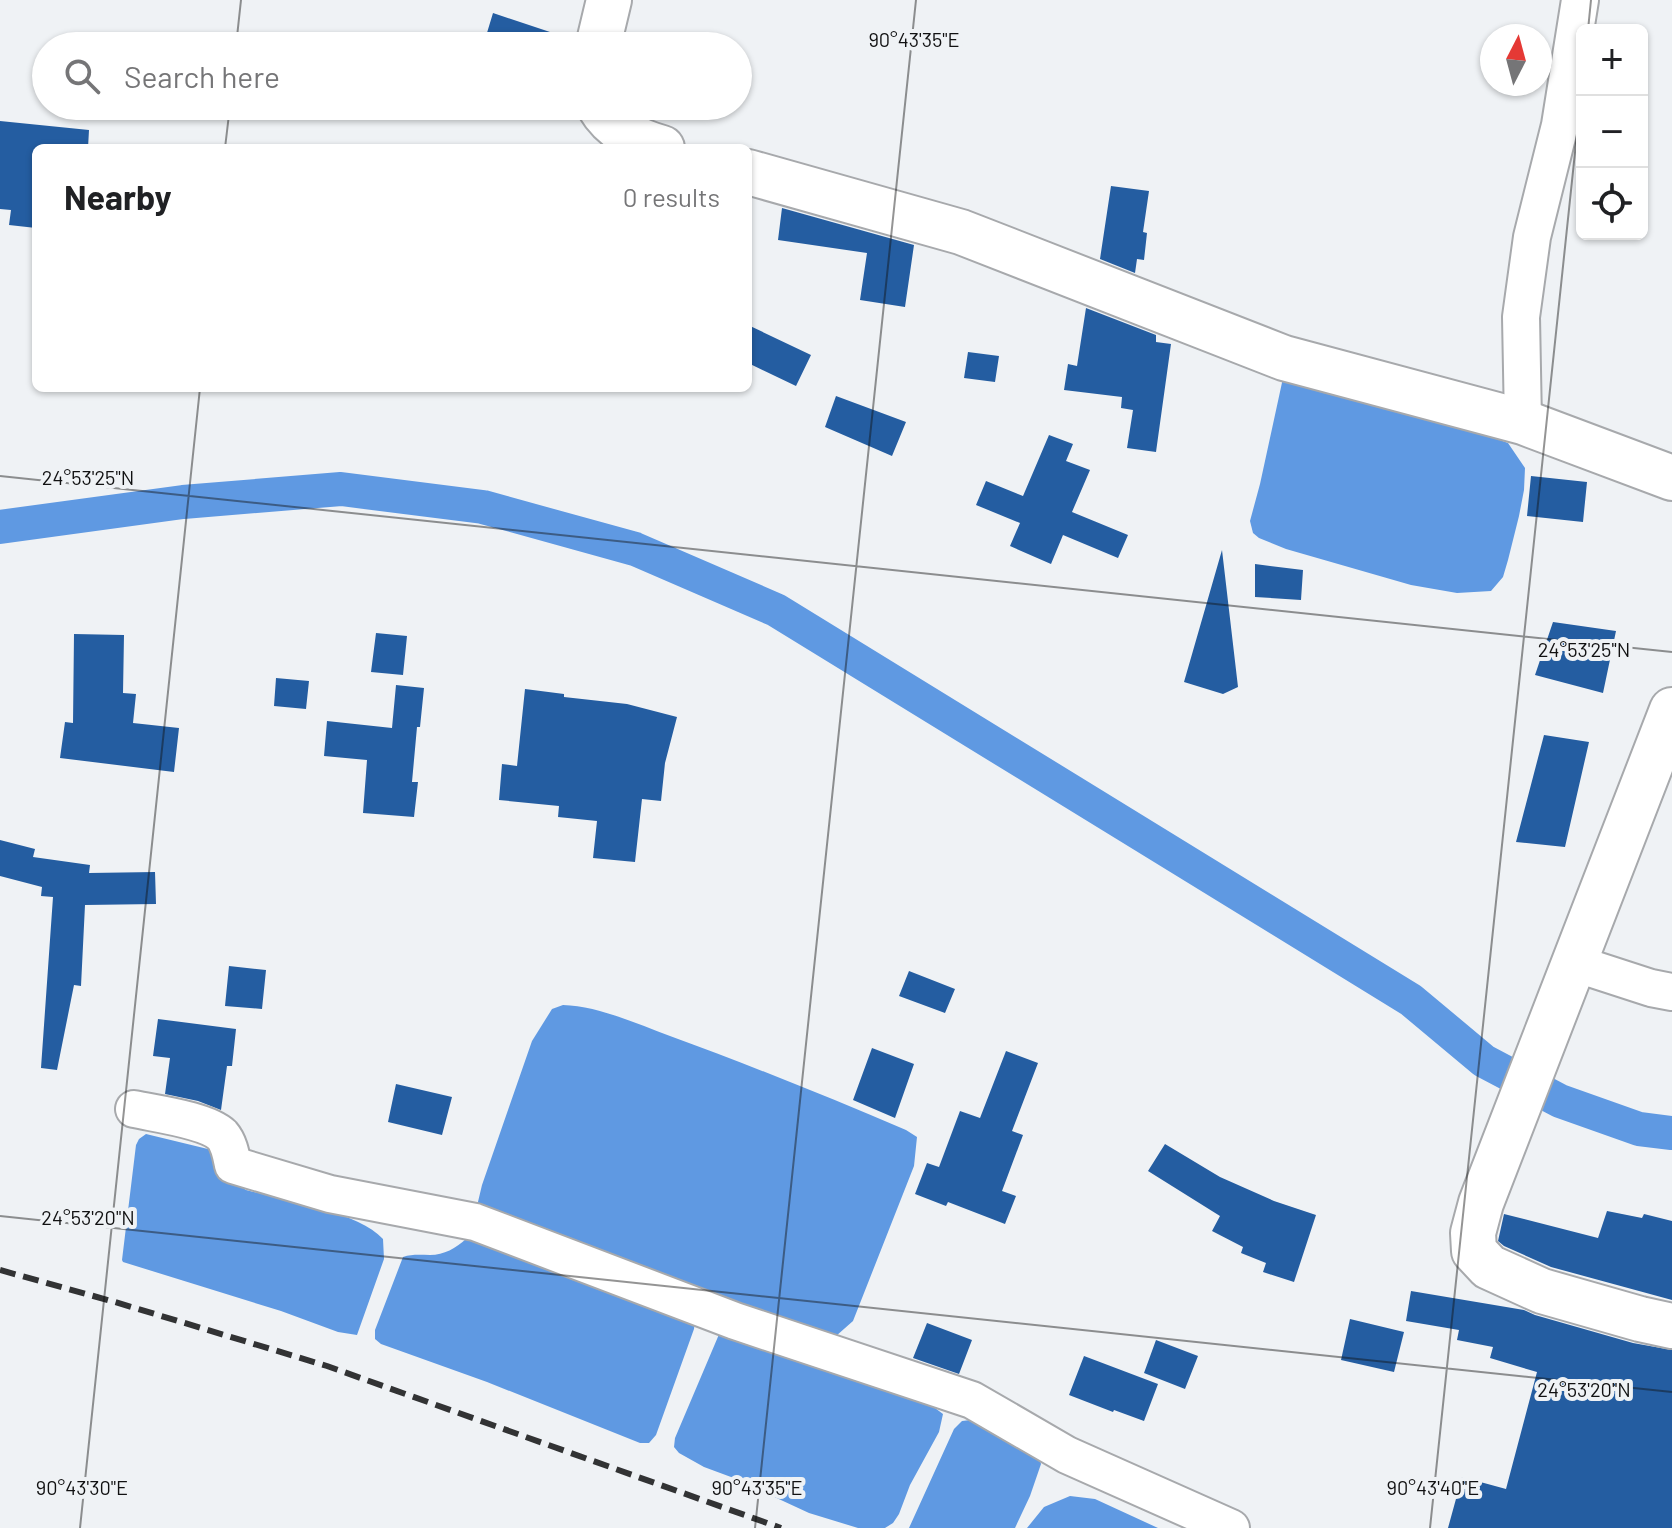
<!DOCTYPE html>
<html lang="en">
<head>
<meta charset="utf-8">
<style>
	body { margin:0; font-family:Barlow,sans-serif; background:#f2f2f2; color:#202124 }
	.controls { position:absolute; right:24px; top:24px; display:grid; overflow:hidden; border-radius:12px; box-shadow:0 2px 6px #0004 }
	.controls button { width:72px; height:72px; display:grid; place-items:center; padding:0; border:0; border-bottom:2px solid #e0e0e0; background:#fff; color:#202124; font:40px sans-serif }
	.compass { position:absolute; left:1480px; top:24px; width:72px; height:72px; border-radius:50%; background:#fff; box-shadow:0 2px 6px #0004; rotate:6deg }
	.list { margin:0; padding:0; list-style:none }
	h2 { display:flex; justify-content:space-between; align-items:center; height:104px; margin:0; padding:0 32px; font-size:34px }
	h2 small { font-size:26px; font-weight:400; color:#757577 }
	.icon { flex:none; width:44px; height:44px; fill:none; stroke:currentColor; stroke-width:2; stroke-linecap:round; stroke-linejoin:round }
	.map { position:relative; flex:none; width:1672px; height:1528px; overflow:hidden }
	.search { position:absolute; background:#fff; box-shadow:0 2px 6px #0004; left:32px; top:32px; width:720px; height:88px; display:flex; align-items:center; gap:20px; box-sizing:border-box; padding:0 28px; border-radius:44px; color:#757577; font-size:30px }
	.panel { position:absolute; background:#fff; box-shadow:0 2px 6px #0004; left:32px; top:144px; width:720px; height:248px; border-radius:12px }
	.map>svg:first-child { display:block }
</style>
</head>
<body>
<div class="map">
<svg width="1672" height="1528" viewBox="0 0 1672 1528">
	<rect width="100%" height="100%" fill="#eff2f5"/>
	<path fill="#5f99e2" d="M1283,378l150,37 75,28 17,25 -1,22 -5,26 -11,44 -5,17 -12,14 -34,2 -46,-8 -125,-36 -27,-11 -6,-5 -3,-12 10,-37z
		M563,1005c35,1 75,19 107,31 80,29 158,61 236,94l11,7 -3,29 -61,155 -17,15 -19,4 -340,-134 5,-21 50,-144 20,-32z
		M146,1134l66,16 20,30 14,10c38,10 111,21 137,49l1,20 -27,76 -19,-3 -57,-21 -158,-49 -1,-2 14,-115 3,-6z
		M466,1239h12l217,82 -1,8 -38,106 -7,8h-9l-153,-61 -106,-38 -6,-5v-9l28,-73c9,-3 17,-2 27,-2 14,0 26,-7 36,-16z
		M720,1332l195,61 28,21 -4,18 -29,53 -11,29 -6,9 -8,5h-27l-49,-15 -78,-36 -27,-10 -25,-14 -5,-6 1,-9z
		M979,1419l58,31 4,14 -11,32 -15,32h-106l45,-99 8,-8z
		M1070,1496l25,3 63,29h-131l17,-21z"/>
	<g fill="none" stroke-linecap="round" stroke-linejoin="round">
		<path stroke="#5f99e2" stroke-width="34" d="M0,527l183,-25 158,-13 142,18 152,42 141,61 635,390 73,61 76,40 79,28 33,4"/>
	</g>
	<path fill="#245da1" d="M493,13l81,27v6h-91z
		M0,121l89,9 -1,18h-52v80l-27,-3 2,-15 -11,-1z
		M1111,186l38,5 -6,41 4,1 -3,27 -7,-1 -2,14 -35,-14z
		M782,208l132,37 -9,62 -45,-7 7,-47 -89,-13z
		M1086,308l70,27v7l15,2 -15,108 -29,-4 6,-38 -12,-2 1,-11 -58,-7 4,-26 9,2z
		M748,325l63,30 -15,31 -48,-23z
		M968,352l31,4 -4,26 -31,-4z
		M836,396l70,26 -14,34 -67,-29z
		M1049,435l24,9 -7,17 24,9 -18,42 56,23 -10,23 -55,-23 -12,29 -41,-18 10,-23 -44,-18 10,-24 37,15z
		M1531,476l56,6 -4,40 -56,-6z
		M1222,550l16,137 -15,7 -39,-12z
		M1255,564l48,6 -2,30 -46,-3z
		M1553,622l63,9 -13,62 -68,-18z
		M376,633l31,3 -4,39 -32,-3z
		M74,634l50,1 -1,58 13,1 -3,29 46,5 -5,44 -114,-14 5,-36 8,1z
		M276,678l33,3 -3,28 -32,-3z
		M396,685l28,3 -4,39h-3l-5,55h6l-4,35 -51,-4 4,-53 -43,-4 3,-35 65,7z
		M525,689l39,5v3l63,7 50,13 -12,46 -4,38 -19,-2 -7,63 -42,-4 4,-37 -39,-4 1,-11 -60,-6 3,-36 15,2z
		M1544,735l45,7 -24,105 -49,-5z
		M0,840l35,9 -2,8 57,8 -1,8 66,-1 1,32 -71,1 -4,81 -7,-1 -17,85 -16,-2 12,-171 -12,-1 1,-9 -42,-11z
		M229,966l37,4 -4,39 -37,-3z
		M909,971l46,18 -10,24 -46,-17z
		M158,1019l78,10 -4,37h-5l-6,44 -23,-9 -33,-7 5,-36 -17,-2z
		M872,1048l42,16 -19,54 -42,-18z
		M1006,1051l32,12 -26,68 11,4 -21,56 14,5 -11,28 -57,-22 -2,4 -31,-12 12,-31 12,4 21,-56 20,7z
		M396,1084l56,13 -10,38 -54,-13z
		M1165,1144l55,33 54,24 42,14 -22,67 -31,-10 3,-9 -25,-10 2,-6 -31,-16 8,-15 -72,-45z
		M1607,1211l35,7 2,-4 28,7v79l-121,-33 -47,-21 -6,-5 6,-27 94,24z
		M1411,1291l113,19 11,5 98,28 39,7v178h-224l14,-51 44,12 31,-117 -47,-14 3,-11 -36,-7 2,-10 -53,-9z
		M1350,1319l54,13 -10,40 -53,-12z
		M927,1323l45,17 -13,34 -46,-16z
		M1156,1340l42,16 -13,33 -41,-16z
		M1084,1356l74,28 -14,37 -30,-11 -1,2 -44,-17z"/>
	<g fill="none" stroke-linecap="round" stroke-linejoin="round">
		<defs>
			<path id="street" d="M1523,422l-2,-105 11,-80 28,-112 20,-125
				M1574,963l77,25 21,4
				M134,1109c23,5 72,11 88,26 7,8 9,20 11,30l97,29 145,28 260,99 237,79 95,55 164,73"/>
			<path id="secondary" d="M598,46l11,-46
				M599,106c14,24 38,35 63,42
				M748,172l213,60 323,126 239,64 149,56
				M1672,710l-191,493 -8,30 1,18 15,16 53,24 98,28 32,7"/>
		</defs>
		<use href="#street" stroke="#a7a9ac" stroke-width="40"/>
		<use href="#secondary" stroke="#a7a9ac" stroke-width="48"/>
		<use href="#street" stroke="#fff" stroke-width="36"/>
		<use href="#secondary" stroke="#fff" stroke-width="44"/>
		<path stroke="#323334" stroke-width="6" stroke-dasharray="16 8" stroke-linecap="butt" d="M0,1270l115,32 212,64 454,162"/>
	</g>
	<path fill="none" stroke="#111112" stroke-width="2" stroke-opacity="0.45" d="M1588,30l3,-30M236,46l5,-46M225,148l5,-42M0,476l1672,176M0,1216l1672,176M80,1528l120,-1140M755,1528l161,-1528M1430,1528l152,-1442"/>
	<g font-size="20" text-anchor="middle" fill="#111112" stroke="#eff2f5" stroke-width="8" stroke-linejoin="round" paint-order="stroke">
		<text x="914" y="47">90°43'35"E</text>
		<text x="88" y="485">24°53'25"N</text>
		<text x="1584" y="657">24°53'25"N</text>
		<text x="88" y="1225">24°53'20"N</text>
		<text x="1584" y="1397">24°53'20"N</text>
		<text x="82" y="1495">90°43'30"E</text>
		<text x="757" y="1495">90°43'35"E</text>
		<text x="1433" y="1495">90°43'40"E</text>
	</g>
</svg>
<div class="controls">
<button>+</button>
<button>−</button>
<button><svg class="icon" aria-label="locate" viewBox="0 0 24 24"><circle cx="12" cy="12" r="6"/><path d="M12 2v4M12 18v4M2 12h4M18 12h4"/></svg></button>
</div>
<svg class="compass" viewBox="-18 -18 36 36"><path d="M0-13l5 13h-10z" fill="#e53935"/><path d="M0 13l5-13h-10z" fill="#757577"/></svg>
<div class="search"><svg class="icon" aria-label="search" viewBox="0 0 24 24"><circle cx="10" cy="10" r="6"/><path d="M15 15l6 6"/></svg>Search here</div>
<section class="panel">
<h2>Nearby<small>0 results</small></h2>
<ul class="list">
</ul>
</section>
</div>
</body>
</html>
